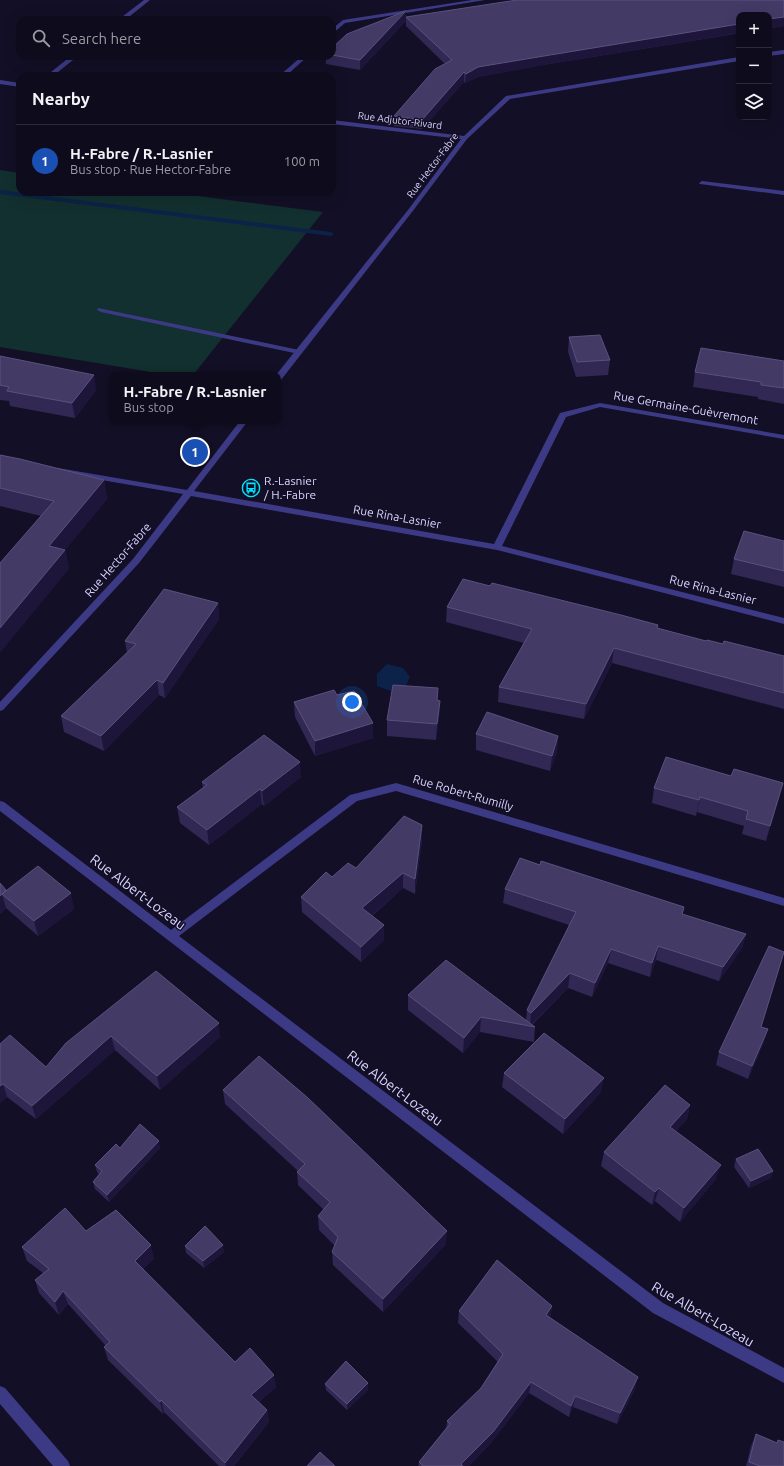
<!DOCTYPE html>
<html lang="en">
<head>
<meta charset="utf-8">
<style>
	body { margin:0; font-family:Ubuntu,sans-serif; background:#171425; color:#f1f3f6 }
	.controls { position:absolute; right:12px; top:12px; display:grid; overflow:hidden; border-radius:8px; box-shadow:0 4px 16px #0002 }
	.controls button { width:36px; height:36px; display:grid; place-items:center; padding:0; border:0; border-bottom:1px solid #2e2b3b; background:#0e0b1c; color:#f1f3f6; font:20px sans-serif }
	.you { position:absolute; left:352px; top:702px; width:14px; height:14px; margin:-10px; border:3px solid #fff; border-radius:50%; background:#1a73e8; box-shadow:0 0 0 6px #1a73e833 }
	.badge { display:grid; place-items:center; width:26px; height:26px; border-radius:50%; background:#ea580c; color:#fff; font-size:13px; font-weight:700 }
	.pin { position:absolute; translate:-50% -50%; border:2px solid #fff; box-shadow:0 1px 4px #0006 }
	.popup { position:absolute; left:109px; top:372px; width:172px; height:52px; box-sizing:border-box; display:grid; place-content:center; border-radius:8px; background:#0e0b1c; filter:drop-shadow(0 1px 3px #0005); font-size:13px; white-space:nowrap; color:#9b9ba3 }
	.popup b { font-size:15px; color:#f1f3f6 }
	.popup::after { content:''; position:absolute; left:50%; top:100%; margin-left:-8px; border:8px solid transparent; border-top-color:#0e0b1c }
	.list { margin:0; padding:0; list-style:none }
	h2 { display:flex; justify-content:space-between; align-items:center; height:52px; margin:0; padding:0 16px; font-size:17px }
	h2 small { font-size:13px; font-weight:400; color:#9b9ba3 }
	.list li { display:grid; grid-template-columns:26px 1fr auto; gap:12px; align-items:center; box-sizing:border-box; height:72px; padding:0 16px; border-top:1px solid #2e2b3b }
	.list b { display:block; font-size:15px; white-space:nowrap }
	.list p { margin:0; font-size:13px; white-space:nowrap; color:#9b9ba3 }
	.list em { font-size:13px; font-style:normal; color:#9b9ba3 }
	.icon { flex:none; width:22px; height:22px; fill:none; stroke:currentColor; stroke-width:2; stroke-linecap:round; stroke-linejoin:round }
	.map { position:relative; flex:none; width:784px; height:1466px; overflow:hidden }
	.search { position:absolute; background:#0e0b1c; box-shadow:0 4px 16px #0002; left:16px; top:16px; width:320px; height:44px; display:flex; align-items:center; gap:10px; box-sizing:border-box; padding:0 14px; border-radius:12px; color:#9b9ba3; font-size:15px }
	.panel { position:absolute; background:#0e0b1c; box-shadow:0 4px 16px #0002; left:16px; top:72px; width:320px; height:124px; border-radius:12px }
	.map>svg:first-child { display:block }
</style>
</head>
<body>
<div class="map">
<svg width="784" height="1466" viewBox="0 0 784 1466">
	<rect width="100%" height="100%" fill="#130f26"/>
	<path fill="#12302f" d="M0,170l20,3v19h146l157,20 -130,163h-24l-169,-28z"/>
	<path fill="#0c2248" d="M387,664l16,4 7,9 -5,10 -14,4 -14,-5v-12z"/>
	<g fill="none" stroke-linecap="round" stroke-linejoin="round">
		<path fill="#0c2248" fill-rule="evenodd" d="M0,190l331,42 3,2 -3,2 -331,-42z"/>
		<path fill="#3d3a85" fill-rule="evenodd" d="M98,308l201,42 4,2 -4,2 -198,-42 -4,-2z"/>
		<path fill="#3d3a85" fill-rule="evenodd" d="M144,0h6l-25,20h-7z
			M472,0h13l-140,23 -13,11v-5l11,-9z
			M784,50v4l-15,2v-4z
			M71,56h7l-25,20h-7z
			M302,56h6l-22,20h-7z
			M739,57v4l-229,38 -43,40 -55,73 -131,168h-3v-5h-2l132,-165 53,-71 -129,-15v-4l132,16 42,-40z
			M0,80l20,3v4l-20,-3z
			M702,181l82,10v4l-84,-11 -1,-1z
			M600,403l184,32v4l-184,-32 -34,10 -64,129 282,72v6l-287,-74 -306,-54 -52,67 -136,147 -3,1v-9l133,-143 50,-65 -122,-21 -3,-1v-4l129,22 53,-69h8l-54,70 300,53 66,-131z
			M396,783l388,115v8l-388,-115 -39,10 -178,135 484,367 121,65v15l-131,-70 -653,-502v-10l4,1 167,128 179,-135z
			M0,1386l5,2 63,73 2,5h-17l-53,-62z"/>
	</g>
	<path fill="#312854" d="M784,0v26l-247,40 -59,11 -13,6 -1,-1 -42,47 -28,-3v-10l51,-52 -39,-38v-9z
		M406,21l-46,49 -34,-6v-8h6v-8z
		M569,337l41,23 -2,15 -32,2 -8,-25z
		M0,356l96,34 -21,28 -65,-12 -1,-5 -9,-1z
		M784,361v43l-26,-5v-2l-65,-10 2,-15z
		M0,455l104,25 3,19 -42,51 4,19 -28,-53 -41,-10z
		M784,541v46l-53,-13 3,-15z
		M218,603l1,16 -54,79 -6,-3 -55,56 -40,-19 -3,-16 66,-63 -2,-12z
		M447,607l210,21 49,13 17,3 61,12v53l-172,-46 -28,56 -86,-17 1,-15 25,-44 -78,-21z
		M337,695l36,43 -58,18 -20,-39 -1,-15z
		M438,700l2,1 -1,15 -3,24 -49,-4v-16z
		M476,734l82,2 -1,16 -7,19 -74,-21z
		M301,777l-37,29 -2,-2 -53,41 -29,-22 -3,-16 26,-19 -1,-6z
		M654,788l125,10 -13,43 -24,-7 2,-8 -47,-14 -1,4 -44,-13z
		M422,825v15l-7,54 -12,-6 -31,28 12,9v15l-23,22 -59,-50 -1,-15 31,-20 24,-9z
		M540,865l144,42 -1,7 63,20 -4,14 -23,33 -63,-21 -6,17 -42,-14 -16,34 -24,-9 -36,37 3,2 -1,15 -54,-10 -17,21 -55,-43v-15l118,25 1,-10 42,-85 -66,-22 2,-14z
		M0,883l6,8 68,18 -36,27 -31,-27 -1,-1 -6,6z
		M156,971l64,66 -60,53 -45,-40 -79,69 -29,-22 -7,6v-59l46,23z
		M761,1027l3,15 -16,37 -32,-14 3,-13z
		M504,1073l97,19 -38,42 -61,-47z
		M223,1090l223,154 -63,68 -50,-47 -1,-13 3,-6 -16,-16 -1,-14 6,-6 -26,-25 -1,-13 1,-1 -73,-67z
		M690,1105l-3,14 -11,12 40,48 -36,43 -25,-21 -3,4 -51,-39 3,-14z
		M120,1148h40l-51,54 -14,-13 -2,-7 6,-8 -2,-2 -2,-7z
		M736,1159l37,12 -2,7 -22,10 -15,-21z
		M86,1231l68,27 -11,11 92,93 41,25 -17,15 8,8 2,12 -35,44h-15l-55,-54 -1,2 -55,-54 -4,-13 2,-1 -38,-42 -9,11 -20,-22 -4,-13 8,-7 -16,-12 -5,-14z
		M185,1246l39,6 -20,16 -18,-15z
		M552,1306l-2,12 85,71 -18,35 -44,-17 -4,10 -40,-24 -38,50 -22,23h-51l1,-4 27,-34 1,-7 34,-33 17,-26 -40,-39 1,-12z
		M325,1384l43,6 -21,20 -21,-20z
		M756,1434l21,9 1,-3 6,26h-38l5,-20z"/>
	<path fill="#1d163a" d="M406,11v10l-46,49v-10z
		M784,17v9l-15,2v-9z
		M739,24v9l-202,33 -59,11 -13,6 1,-9 12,-7 60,-10z
		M464,72v10l-42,47v-9z
		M94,375l2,15 -21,28 -3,-15z
		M104,480l3,19 -54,66 -4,-19z
		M65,550l4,19 -69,84v-25z
		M218,603l1,16 -54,79 -2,-15z
		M614,648l-2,15 -28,56 2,-15z
		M157,680l2,15 -55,56 -3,-15z
		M440,701l-1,15 -3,24 1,-16z
		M373,723v15l-58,18v-15z
		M558,736l-1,16 -7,19 2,-15z
		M300,762l1,15 -37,29 -2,-15z
		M783,783l-4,15 -13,43 4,-15z
		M260,789l2,15 -53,41 -2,-15z
		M700,797l-3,15 -1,4 3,-16z
		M422,825v15l-7,54v-15z
		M403,873v15l-40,35 -1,-15z
		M6,890l3,9 -7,-5 4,14 -6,6v-18z
		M71,893l3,16 -36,27 -4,-15z
		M384,925v15l-23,22v-15z
		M746,934l-4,14 -23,33 4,-14z
		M658,946l-2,14 -6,17 2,-14z
		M611,949l-3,14 -16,34 3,-14z
		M570,973l-2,15 -38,38 1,-13z
		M481,1017l-1,15 -17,21 1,-15z
		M219,1023l1,14 -60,53 -3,-14z
		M768,1029l-4,13 -16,37 4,-13z
		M111,1036l4,14 -79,69 -4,-13z
		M604,1078l-3,14 -38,42 2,-15z
		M3,1084l4,13 -7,6v-17z
		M690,1105l-3,14 -20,22 3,-14z
		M159,1141l1,7 -51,54 -2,-7z
		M721,1165l-5,14 -36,43 4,-14z
		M773,1171l-2,7 -22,10 2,-7z
		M659,1188l-4,13 -3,4 3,-13z
		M447,1231l-1,13 -63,68v-13z
		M151,1245l3,13 -16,16 -3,-13z
		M223,1245l1,7 -20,16 -1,-7z
		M63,1291l5,13 -9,11 -4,-13z
		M552,1306l-2,12 -4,-3z
		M274,1375l2,12 -23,20 -2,-12z
		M638,1377l-3,12 -18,35 3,-11z
		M531,1382l-2,11 -38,50 -22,23h-8v-2z
		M368,1383v7l-21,20v-6z
		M575,1396l-2,11 -4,10 2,-11z
		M161,1400l3,12 -1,2 -3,-12z
		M267,1410l2,12 -35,44h-8l-1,-3z"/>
	<path fill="#433a66" stroke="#5a527e" d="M517,0h267v17l-15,2v-4h-30v9l-201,33 -60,10 -12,7 -2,-2 -42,48 -28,-4 41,-47 17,-9 -46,-43z
		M406,11l-46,49 -28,-5v-7l15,-14z
		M600,335l10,25 -33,2 -8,-25z
		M701,348l83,13v27l-23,-3v-3l-66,-10z
		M0,356l94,19 -22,28 -65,-12 2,-4 -9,-2z
		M0,455l20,4 84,21 -55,66 16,4 -65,78v-65l54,-62 -54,-13z
		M744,531l40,10v30l-50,-12z
		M463,579l27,7 2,-3 129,32 37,10 -1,3 49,13 1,-1 16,4 1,-3 60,15v37l-170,-45 -28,56 -87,-17 33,-58 -85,-22z
		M164,589l54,14 -55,80 -6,-3 -56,56 -40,-20 75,-72 -11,-3z
		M393,685l45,3 -1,12 3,1 -3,23 -50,-4z
		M334,690l3,5 17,-4 19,32 -58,18 -21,-39z
		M487,712l71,24 -6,20 -76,-22z
		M264,735l36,27 -38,29 -2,-2 -53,41 -30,-23 30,-22 -5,-3z
		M666,757l65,19 3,-7 49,14 -13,43 -24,-7 2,-8 -48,-14 -1,3 -45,-12z
		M404,816l18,9 -7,54 -12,-6 -41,35 22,17 -23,22 -60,-50 25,-25 6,5 16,-14 8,5z
		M520,858l20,7 1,-4 143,46 -2,7 64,20 -23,33 -65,-21 -6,17 -41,-14 -16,34 -25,-10 -39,40 -4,-3 49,-98 -71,-23z
		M38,866l33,27 -37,28 -32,-27z
		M0,883l6,7 -6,6z
		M769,946l15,6 -23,75 7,2 -16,37 -33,-14z
		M446,960l89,67 -54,-10 -17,21 -56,-43z
		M156,971l63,52 -62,53 -46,-40 -79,70 -29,-22 -3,2v-42l10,-9 36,32 20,-24z
		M544,1033l60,45 -39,41 -61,-46z
		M259,1056l49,42 139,133 -64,68 -51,-47 6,-15 -20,-21 12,-14 -33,-30 8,-8 -82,-74z
		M665,1085l25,20 -20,22 51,38 -37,43 -25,-20 -4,4 -51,-40z
		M140,1124l19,17 -52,54 -14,-13 9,-11 -7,-6 21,-21 4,4z
		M758,1149l15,22 -22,10 -15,-22z
		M65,1208l21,23 30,-21 35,35 -16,16 100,101 15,-14 24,27 -23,20 16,15 -42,53 -64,-63 -1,2 -56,-55 6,-5 -47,-51 -8,11 -20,-22 14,-11 -27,-22z
		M205,1226l18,19 -20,16 -18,-15z
		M497,1260l55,46 -6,9 92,62 -18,36 -45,-17 -4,10 -40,-24 -38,50 -32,32 2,2h-40l-4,-4 31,-38 -3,-3 34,-33 22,-34 -44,-43z
		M346,1361l22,22 -21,21 -22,-20z
		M756,1434l21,9 1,-3 6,2v24h-24l-11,-4z
		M320,1452l15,14h-28z"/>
	<defs>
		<symbol id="bus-ring" viewBox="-11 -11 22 22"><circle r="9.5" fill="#130f26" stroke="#00e5ff" stroke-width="1.5"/><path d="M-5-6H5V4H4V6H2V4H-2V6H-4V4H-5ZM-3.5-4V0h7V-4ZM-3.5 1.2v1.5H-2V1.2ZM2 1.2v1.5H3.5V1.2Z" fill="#00e5ff"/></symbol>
	</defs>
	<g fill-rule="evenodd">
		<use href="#bus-ring" x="241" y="478" width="20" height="20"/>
	</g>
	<g text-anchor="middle" stroke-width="3" stroke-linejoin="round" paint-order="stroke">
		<g font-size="10" fill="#d9d4ff" stroke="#130f26">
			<text transform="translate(400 120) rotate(7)" y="4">Rue Adjutor-Rivard</text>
			<text transform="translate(432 165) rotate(-53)" y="4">Rue Hector-Fabre</text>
		</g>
		<g font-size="12" fill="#d9d4ff" stroke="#130f26">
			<text transform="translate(686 408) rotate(10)" y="4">Rue Germaine-Guèvremont</text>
			<text transform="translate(397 517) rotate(10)" y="4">Rue Rina-Lasnier</text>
			<text transform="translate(118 560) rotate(-49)" y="4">Rue Hector-Fabre</text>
			<text transform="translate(713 590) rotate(14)" y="4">Rue Rina-Lasnier</text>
			<text transform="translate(463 793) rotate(16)" y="4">Rue Robert-Rumilly</text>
		</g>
		<g font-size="12" fill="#d9d4ff" stroke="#130f26" text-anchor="start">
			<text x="264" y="485">R.-Lasnier<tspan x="264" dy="14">/ H.-Fabre</tspan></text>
		</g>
		<g font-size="14" fill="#d9d4ff" stroke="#130f26">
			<text transform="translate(138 892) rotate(37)" y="5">Rue Albert-Lozeau</text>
			<text transform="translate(395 1088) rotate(37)" y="5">Rue Albert-Lozeau</text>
			<text transform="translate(703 1314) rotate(30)" y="5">Rue Albert-Lozeau</text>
		</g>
	</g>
</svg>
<div class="controls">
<button>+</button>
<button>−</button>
<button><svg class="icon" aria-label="layers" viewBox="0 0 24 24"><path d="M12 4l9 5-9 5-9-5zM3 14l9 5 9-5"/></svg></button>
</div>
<div class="you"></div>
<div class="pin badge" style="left:195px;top:452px;background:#1a4fb4">1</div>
<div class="popup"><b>H.-Fabre / R.-Lasnier</b>Bus stop</div>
<div class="search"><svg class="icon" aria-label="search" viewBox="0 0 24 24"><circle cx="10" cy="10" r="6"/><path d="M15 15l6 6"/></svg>Search here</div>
<section class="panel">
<h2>Nearby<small></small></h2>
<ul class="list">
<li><span class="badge" style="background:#1a4fb4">1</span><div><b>H.-Fabre / R.-Lasnier</b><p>Bus stop · Rue Hector-Fabre</p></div><em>100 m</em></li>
</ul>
</section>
</div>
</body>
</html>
